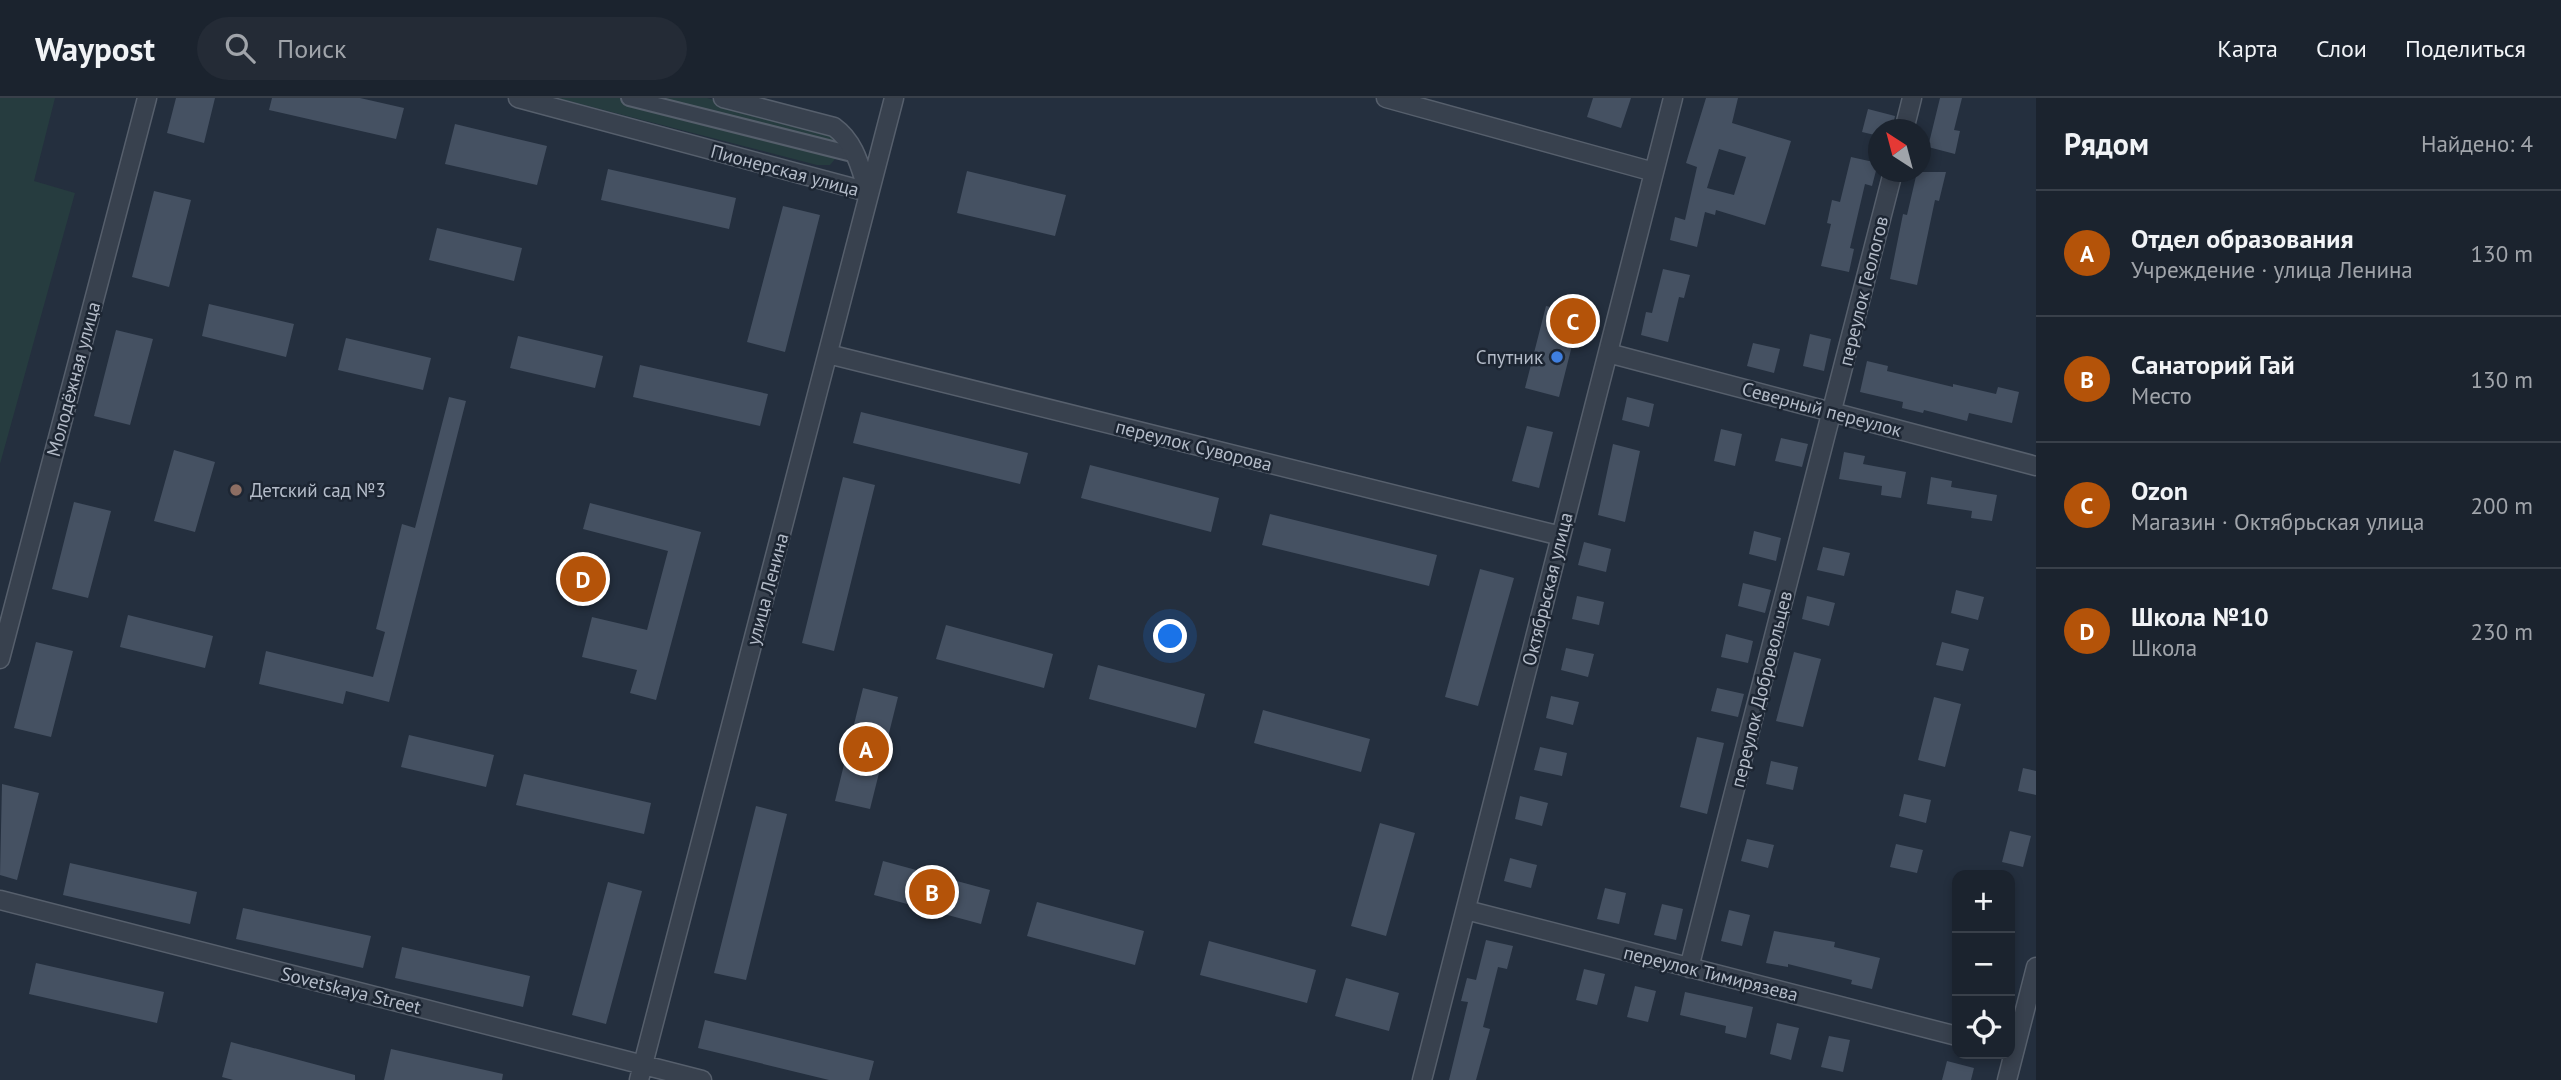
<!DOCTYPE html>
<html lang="ru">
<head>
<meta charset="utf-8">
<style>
	body { margin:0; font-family:"PT Sans",sans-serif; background:#242b36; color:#f1f3f6 }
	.controls { position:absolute; right:21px; bottom:21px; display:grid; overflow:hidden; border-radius:14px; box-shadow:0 4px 10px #0003 }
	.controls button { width:63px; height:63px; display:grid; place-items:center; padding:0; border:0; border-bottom:2px solid #39404a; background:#1b232e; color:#f1f3f6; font:35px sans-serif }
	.compass { position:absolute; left:1868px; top:21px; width:63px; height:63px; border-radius:50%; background:#1b232e; box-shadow:0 4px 10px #0003; rotate:324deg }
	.you { position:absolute; left:1171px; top:539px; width:24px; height:24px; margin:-18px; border:5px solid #fff; border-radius:50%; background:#1a73e8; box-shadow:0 0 0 10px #1a73e833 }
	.badge { display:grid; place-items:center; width:46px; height:46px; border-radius:50%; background:#b45309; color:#fff; font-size:23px; font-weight:700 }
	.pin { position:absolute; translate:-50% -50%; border:4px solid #fff; box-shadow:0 2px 7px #0006 }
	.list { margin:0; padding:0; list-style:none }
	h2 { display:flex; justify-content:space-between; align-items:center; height:91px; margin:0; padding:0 28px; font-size:30px }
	h2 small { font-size:23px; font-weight:400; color:#a0a4aa }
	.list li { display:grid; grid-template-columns:46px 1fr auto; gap:21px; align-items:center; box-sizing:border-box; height:126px; padding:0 28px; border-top:2px solid #39404a }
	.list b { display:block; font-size:26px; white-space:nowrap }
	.list p { margin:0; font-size:23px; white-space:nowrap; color:#a0a4aa }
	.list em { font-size:23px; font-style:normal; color:#a0a4aa }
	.icon { flex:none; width:38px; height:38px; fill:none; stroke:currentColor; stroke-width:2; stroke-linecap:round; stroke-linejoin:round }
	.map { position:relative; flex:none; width:2036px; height:982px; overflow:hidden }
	header { display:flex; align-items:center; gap:42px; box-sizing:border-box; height:98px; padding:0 35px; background:#1b232e; border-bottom:2px solid #39404a }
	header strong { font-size:33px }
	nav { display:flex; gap:38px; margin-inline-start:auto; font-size:24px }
	.search { width:490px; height:63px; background:#242b36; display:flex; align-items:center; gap:18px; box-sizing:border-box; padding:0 24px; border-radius:38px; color:#a0a4aa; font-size:26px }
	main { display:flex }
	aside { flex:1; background:#1b232e }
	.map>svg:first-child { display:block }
</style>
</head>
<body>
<header>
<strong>Waypost</strong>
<div class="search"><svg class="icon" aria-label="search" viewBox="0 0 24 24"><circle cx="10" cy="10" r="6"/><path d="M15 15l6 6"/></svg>Поиск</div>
<nav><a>Карта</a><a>Слои</a><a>Поделиться</a></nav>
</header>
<main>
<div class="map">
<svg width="2036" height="982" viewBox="0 0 2036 982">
	<rect width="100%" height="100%" fill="#242f3e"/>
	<path fill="#263c3f" d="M0,0h55l-21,83 41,12 -75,271z
		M557,0h150l120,31 11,9 3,14 -11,13h-13z"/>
	<path fill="#455162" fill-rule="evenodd" d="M176,0h39l-11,45 -37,-10z
		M272,0h88l44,10 -8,31 -127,-29z
		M1593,0h38l-10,30 -34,-11z
		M1706,0h32l-6,25 59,18 -26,84 -49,-15 -1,5 -10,-3 -8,35 -27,-7 5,-23 10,3 12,-53 -11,-4zM1719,51l27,8 -12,38 -27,-7z
		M1940,0h22l-8,32 6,1 -5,23 -27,-7z
		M1868,11l27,7 -3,14h-13v6l-17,-4z
		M455,26l92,22 -10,39 -92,-21z
		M1851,59l27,6 -6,23 -7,-2 -15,64 4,1 -5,23 -28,-6 10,-42 -4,-1 5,-23 8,2z
		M608,71l128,29 -7,31 -128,-29z
		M967,73l99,24 -11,41 -98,-23z
		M1917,74h29l-7,29 -4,-1 -18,85 -27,-6 13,-65 4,1z
		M154,93l37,9 -22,87 -37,-10z
		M783,108l37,9 -35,137 -38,-10z
		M437,130l85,20 -8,33 -85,-21z
		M1663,171l27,6 -6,23 -5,-1 -11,45 -27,-7 5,-23 6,1z
		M209,206l85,20 -8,33 -84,-21z
		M1546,208l34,8 -21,83 -34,-9z
		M116,232l37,9 -23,86 -36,-9z
		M1810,236l21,5 -7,32 -21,-5z
		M518,238l85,20 -8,32 -85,-20z
		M346,240l85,20 -8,32 -85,-20z
		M1753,245l27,6 -6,24 -27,-7z
		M1867,263l21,5 -1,5 66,16v-3l43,10 2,-7 21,5 -7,31 -43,-10 -2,8 -43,-11 -1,3 -21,-5 1,-6 -43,-10z
		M640,267l128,29 -8,32 -127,-29z
		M449,299l17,4 -77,301 -43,-11 -3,13 -84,-20 7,-33 107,26 12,-45 -9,-3 26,-105 13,4z
		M1627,299l27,7 -5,23 -27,-7z
		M861,314l167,41 -8,31 -167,-41z
		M1527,328l26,6 -14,56 -27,-7z
		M1721,331l21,5 -7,32 -21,-5z
		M1781,340l27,6 -6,23 -27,-6z
		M1613,346l27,7 -15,71 -27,-7z
		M174,352l41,12 -20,70 -41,-11z
		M1844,354l21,4 -2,8 43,8 -5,26 -20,-3 1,-9 -43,-7z
		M1090,367l129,33 -8,34 -130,-34z
		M843,379l32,8 -41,166 -32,-8z
		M1931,379l21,4 -1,6 46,8 -5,26 -21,-3 1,-7 -45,-7z
		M74,404l37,9 -23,87 -36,-9z
		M590,405l111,29 -45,168 -26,-7 7,-23 -55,-13 10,-40 55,13 21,-79 -85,-22z
		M1270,416l167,41 -8,31 -167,-41z
		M1754,433l27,7 -5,23 -27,-7z
		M1584,444l27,7 -5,23 -28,-7z
		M1823,449l27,6 -6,23 -27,-6z
		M1480,471l34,9 -36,128 -33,-9z
		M1743,485l28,7 -6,23 -27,-7z
		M1956,492l28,7 -6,23 -27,-7z
		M1577,498l27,6 -5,23 -27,-6z
		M1807,498l28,7 -6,23 -27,-7z
		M128,517l85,21 -8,32 -85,-21z
		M946,527l107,29 -9,34 -108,-29z
		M1726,536l27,7 -5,22 -27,-6z
		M36,544l37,9 -22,86 -37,-9z
		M1942,544l27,7 -6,22 -27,-6z
		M1566,550l28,6 -6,23 -27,-7z
		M1794,554l27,7 -18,68 -27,-6z
		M1098,567l107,29 -9,34 -107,-29z
		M863,590l35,9 -28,112 -35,-8z
		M1717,590l27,6 -6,23 -27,-6z
		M1551,598l28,6 -6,23 -27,-7z
		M1934,599l27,7 -16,63 -27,-7z
		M1263,612l107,29 -9,33 -107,-29z
		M409,637l85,20 -8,32 -85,-20z
		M1697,639l27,6 -17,71 -27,-7z
		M1540,649l27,6 -5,23 -28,-6z
		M1771,663l27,6 -5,23 -27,-6z
		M2023,670l13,3v24l-18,-4z
		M524,676l127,29 -7,31 -128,-29z
		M2,686l37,9 -22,87 -17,-5z
		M1904,696l27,6 -5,23 -27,-7z
		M1520,698l28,7 -6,23 -27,-7z
		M756,708l31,8 -41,166 -32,-7z
		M1380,725l35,10 -29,103 -35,-10z
		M2010,733l21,5 -8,31 -21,-5z
		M1747,741l27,6 -6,23 -27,-7z
		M1896,746l27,6 -6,23 -27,-6z
		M1510,760l27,7 -6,23 -27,-7z
		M883,763l107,29 -9,34 -107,-29z
		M70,765l127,29 -7,32 -127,-29z
		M608,784l34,9 -36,133 -34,-9z
		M1605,790l21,5 -7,31 -22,-5z
		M1037,804l107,29 -9,34 -108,-29z
		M1662,806l21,5 -7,31 -22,-5z
		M243,810l128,28 -8,32 -127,-29z
		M1729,812l21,5 -8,31 -21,-5z
		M1774,833l61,11 -1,5 46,11 -8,31 -21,-5 1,-4 -64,-16v3l-22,-4z
		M1486,842l27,6 -6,23 -9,-2 -15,60 7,2 -14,51h-27l19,-78 -7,-1 6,-23 9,2z
		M1209,843l107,29 -9,33 -107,-28z
		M402,849l128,29 -7,31 -128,-29z
		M36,865l128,29 -7,31 -128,-29z
		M1584,871l21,5 -8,31 -21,-5z
		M1346,880l53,15 -10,38 -54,-15z
		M1635,888l21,5 -8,31 -21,-5z
		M1685,894l68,15 -7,31 -21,-5 1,-7 -46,-11z
		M705,922l169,41 -5,19h-40l-131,-32z
		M1777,925l22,5 -8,32 -21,-6z
		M1829,938l21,4 -7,32 -22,-5z
		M231,944l124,33v5h-122l-11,-3z
		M391,951l112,25 -1,6h-118z
		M1947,963l27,7 -3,12h-29z"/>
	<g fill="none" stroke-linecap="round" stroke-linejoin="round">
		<defs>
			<path id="pedestrian" d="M629,0l227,57"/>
			<path id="minor" d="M518,0l350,94
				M723,0l111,29c21,15 26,40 34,64
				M1386,0l268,74
				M1904,32l8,-32
				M1608,255l428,113
				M828,256l733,182
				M0,561l147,-561
				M0,802l702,180
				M1466,812l491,126
				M1689,870l204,-796
				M639,982l255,-982
				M1422,982l251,-982
				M2007,982l29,-113"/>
		</defs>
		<use href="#pedestrian" stroke="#565f6c" stroke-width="18"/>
		<use href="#minor" stroke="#565f6c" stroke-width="21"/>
		<use href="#pedestrian" stroke="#38414e" stroke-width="14"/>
		<use href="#minor" stroke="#38414e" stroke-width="18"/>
	</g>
	<circle fill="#3f7fe0" stroke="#1d2633" stroke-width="2.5" cx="1557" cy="259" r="7"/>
	<circle fill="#8d6e63" stroke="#1d2633" stroke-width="2.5" cx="236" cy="392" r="7"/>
	<g text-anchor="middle" stroke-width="5" stroke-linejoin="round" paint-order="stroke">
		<g font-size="19" fill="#b4bcc9" stroke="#1d2633">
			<text transform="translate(785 72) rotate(15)" y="7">Пионерская улица</text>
			<text transform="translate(1863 193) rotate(-76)" y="7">переулок Геологов</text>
			<text transform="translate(73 281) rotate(-75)" y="7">Молодёжная улица</text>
			<text transform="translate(1822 311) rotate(15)" y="7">Северный переулок</text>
			<text transform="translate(1194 347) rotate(14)" y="7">переулок Суворова</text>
			<text transform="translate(767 491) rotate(-75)" y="7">улица Ленина</text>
			<text transform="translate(1547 491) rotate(-76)" y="7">Октябрьская улица</text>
			<text transform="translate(1761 591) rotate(-76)" y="7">переулок Добровольцев</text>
			<text transform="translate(1711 875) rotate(14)" y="7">переулок Тимирязева</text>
			<text transform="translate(351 892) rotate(14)" y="7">Sovetskaya Street</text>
		</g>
		<g font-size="19" fill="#b4bcc9" stroke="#1d2633" text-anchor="end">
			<text x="1543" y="266">Спутник</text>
			<text x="250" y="399" text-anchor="start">Детский сад №3</text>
		</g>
	</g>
</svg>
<div class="controls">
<button>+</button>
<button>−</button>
<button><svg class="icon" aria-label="locate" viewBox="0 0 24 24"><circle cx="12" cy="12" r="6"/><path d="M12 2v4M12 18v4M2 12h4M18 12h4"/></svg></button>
</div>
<svg class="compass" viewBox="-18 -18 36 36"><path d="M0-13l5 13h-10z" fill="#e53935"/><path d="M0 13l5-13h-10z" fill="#a0a4aa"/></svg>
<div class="you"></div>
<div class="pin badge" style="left:866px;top:651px">A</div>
<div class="pin badge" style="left:932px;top:794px">B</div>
<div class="pin badge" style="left:1573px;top:223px">C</div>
<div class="pin badge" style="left:583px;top:481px">D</div>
</div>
<aside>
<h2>Рядом<small>Найдено: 4</small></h2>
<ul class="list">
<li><span class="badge">A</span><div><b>Отдел образования</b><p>Учреждение · улица Ленина</p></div><em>130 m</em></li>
<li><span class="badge">B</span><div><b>Санаторий Гай</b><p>Место</p></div><em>130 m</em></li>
<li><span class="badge">C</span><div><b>Ozon</b><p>Магазин · Октябрьская улица</p></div><em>200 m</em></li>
<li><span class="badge">D</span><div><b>Школа №10</b><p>Школа</p></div><em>230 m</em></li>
</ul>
</aside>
</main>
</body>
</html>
